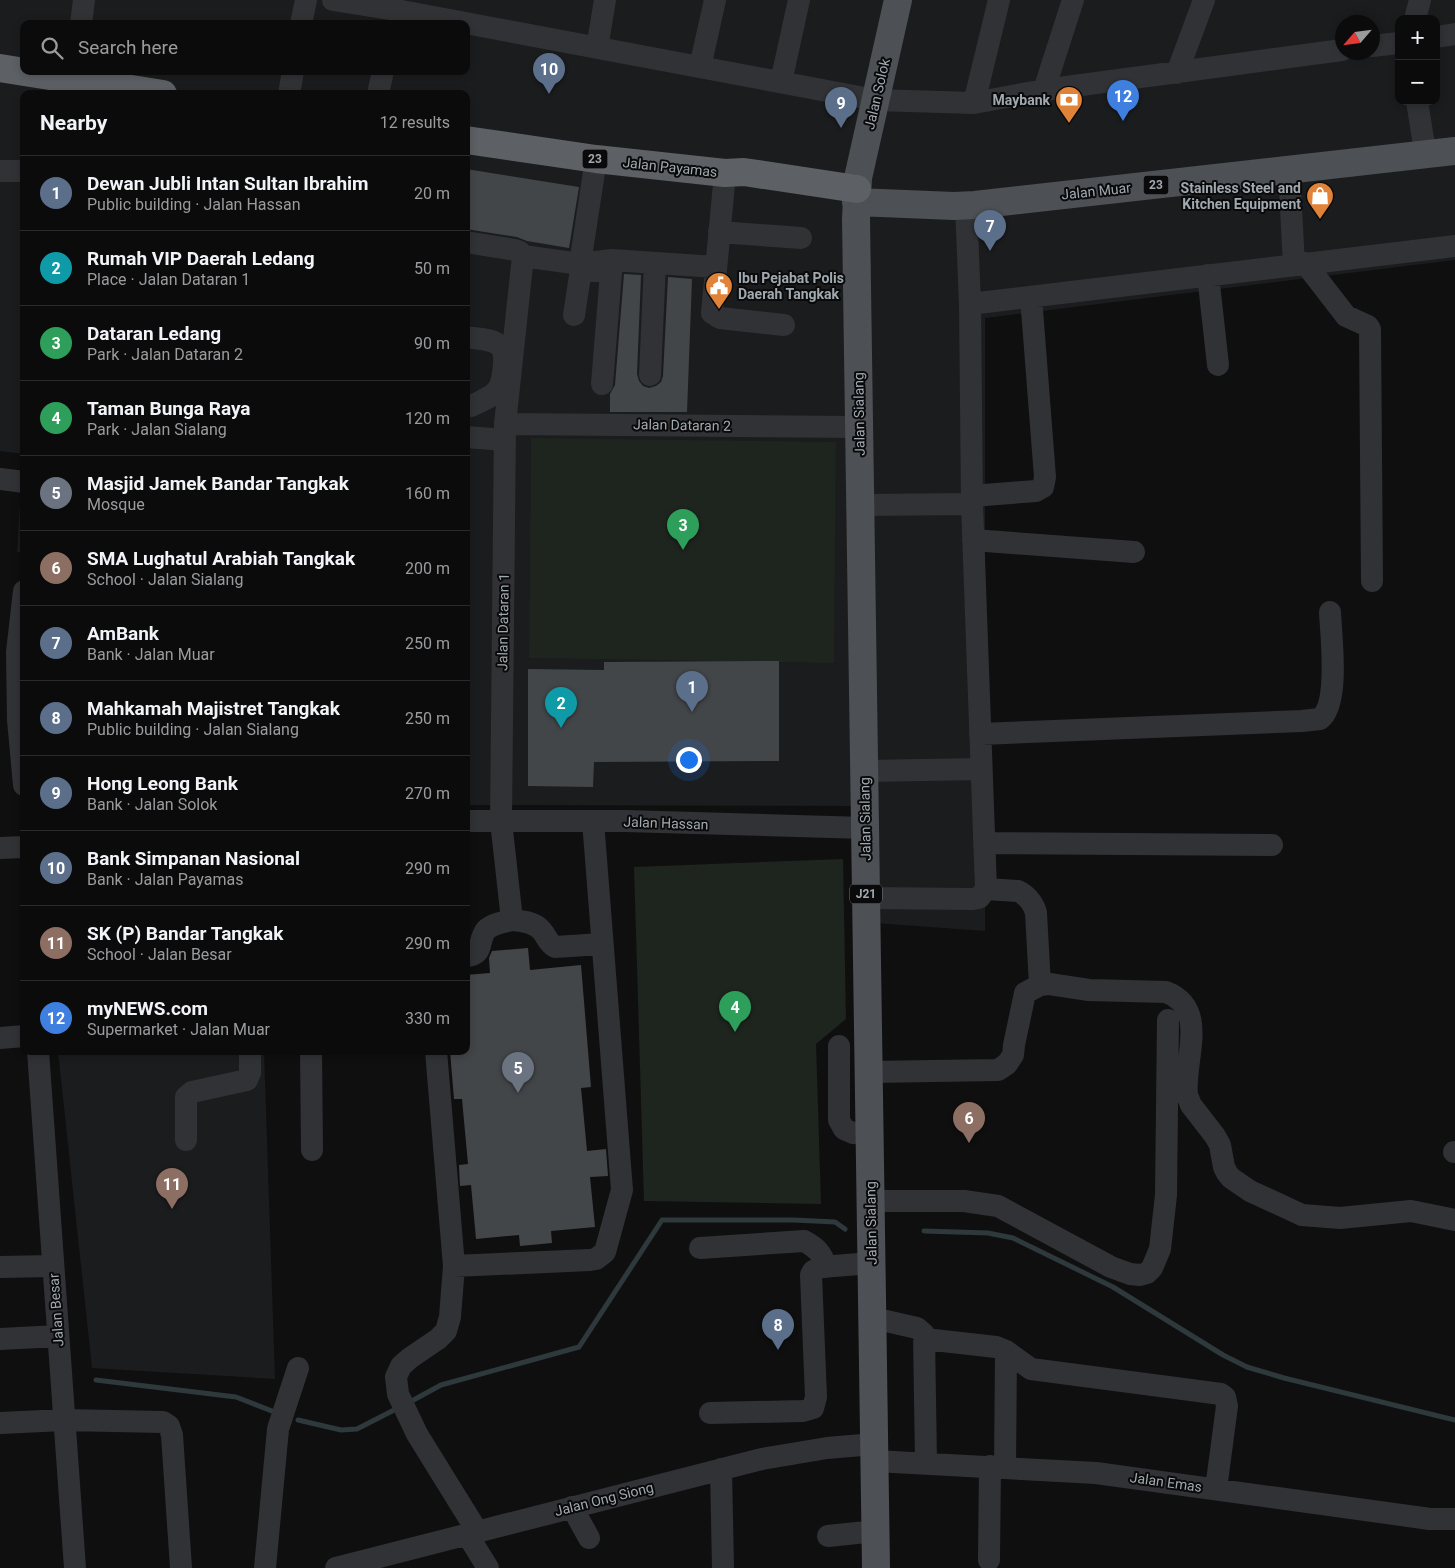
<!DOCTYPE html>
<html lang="en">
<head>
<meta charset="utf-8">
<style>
	body { margin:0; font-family:Roboto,sans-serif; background:#141415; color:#f1f3f6 }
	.controls { position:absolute; right:15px; top:15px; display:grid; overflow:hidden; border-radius:10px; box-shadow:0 2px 8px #0003 }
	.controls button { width:45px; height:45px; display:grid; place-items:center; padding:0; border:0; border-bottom:1px solid #2b2b2d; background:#0b0b0c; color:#f1f3f6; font:25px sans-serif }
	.compass { position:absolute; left:1335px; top:15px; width:45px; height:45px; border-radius:50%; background:#0b0b0c; box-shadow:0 2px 8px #0003; rotate:242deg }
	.you { position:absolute; left:688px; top:759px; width:18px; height:18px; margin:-12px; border:4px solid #fff; border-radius:50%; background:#1a73e8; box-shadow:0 0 0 8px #1a73e833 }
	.badge { display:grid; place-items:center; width:32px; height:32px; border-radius:50%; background:#e08237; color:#fff; font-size:16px; font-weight:700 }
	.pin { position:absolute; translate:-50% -41px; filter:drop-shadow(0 1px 2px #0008) }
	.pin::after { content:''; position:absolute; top:26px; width:18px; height:15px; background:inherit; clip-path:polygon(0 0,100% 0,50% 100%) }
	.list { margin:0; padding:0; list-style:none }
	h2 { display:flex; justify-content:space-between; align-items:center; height:65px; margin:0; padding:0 20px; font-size:21px }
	h2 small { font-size:16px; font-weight:400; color:#9a9b9d }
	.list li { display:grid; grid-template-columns:32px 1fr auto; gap:15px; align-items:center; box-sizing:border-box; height:75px; padding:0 20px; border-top:1px solid #2b2b2d }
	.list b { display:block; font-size:19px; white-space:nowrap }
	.list p { margin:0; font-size:16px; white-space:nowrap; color:#9a9b9d }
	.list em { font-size:16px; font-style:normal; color:#9a9b9d }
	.icon { flex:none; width:28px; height:28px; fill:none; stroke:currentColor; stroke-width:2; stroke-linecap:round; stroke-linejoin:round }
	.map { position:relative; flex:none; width:1455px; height:1568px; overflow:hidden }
	.search { position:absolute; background:#0b0b0c; box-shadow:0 2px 8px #0003; left:20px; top:20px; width:450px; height:55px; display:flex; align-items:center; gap:12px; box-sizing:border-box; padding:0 18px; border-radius:10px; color:#9a9b9d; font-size:19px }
	.panel { position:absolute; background:#0b0b0c; box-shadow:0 2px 8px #0003; left:20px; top:90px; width:450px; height:965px; border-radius:10px }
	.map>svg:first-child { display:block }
</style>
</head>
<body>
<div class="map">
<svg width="1455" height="1568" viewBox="0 0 1455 1568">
	<rect width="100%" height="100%" fill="#0f0f10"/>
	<path fill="#1b1c1d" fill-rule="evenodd" d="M0,0h1455v260l-470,58v613l-124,-9v-116l-395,-1v-711h-442v458h-7l6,-98 -23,-3zM1399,19h37v82h-37zM1342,22h30v30h-30zM24,24h442v47h-442z
		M58,1051h206l11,328 -183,-11z"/>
	<path fill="#1e241e" d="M531,438l305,4 -2,221 -305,-5z
		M843,859l3,160 -30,25 5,160 -177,-3 -10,-334z"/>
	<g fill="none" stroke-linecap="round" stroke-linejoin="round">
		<path stroke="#2e393c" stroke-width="5" d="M924,1231l64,2 25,5 100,49 110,68 24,12 37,11 171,42
			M96,1380l140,17 41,16
			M408,1403l33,-18 138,-38 83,-127h132l41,2 10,7
			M298,1420l43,10 16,-1 41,-21"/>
	</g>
	<path fill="#434648" d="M466,169l113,18 -10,61 -42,-7 -10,-4 -51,-8z
		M624,274l17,1 -4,99 2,7 4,5 6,2 7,-2 5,-4 2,-6 5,-99 24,2 -5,133h-77v-18l5,-9z
		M779,661v100l-185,1 -1,25 -65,-1v-117l76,1v-8z
		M528,948l2,22 51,-5 10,122 -10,1 6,63 19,-2 2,27 -18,1 5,50 -44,4 1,12 -32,3 -1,-11 -43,4 -5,-54 -11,1 -1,-21 9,-1 -6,-65h-8l-4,-48h16v-76l24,-2 -1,-15 3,-7z"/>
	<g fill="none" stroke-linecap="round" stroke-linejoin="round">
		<path stroke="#313235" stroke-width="22" d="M333,0l63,10 479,90 99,3 70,-13 298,-40
			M1415,19l5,-19
			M81,24l3,-24
			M301,24l5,-24
			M1436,37l19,-3
			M1372,46l27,-3
			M597,48l8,-48
			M700,67l15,-67
			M1177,73l27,-73
			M781,82l18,-82
			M1044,90l29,-90
			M289,94l4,-23
			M378,94l5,-23
			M1417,101l6,38
			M974,103l25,-103
			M1289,170l5,95
			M0,171h24
			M725,173l-13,140 8,5 64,7
			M719,232l82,6
			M466,242l49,8 5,2 3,4 57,8 32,-4 104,7
			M523,256l-18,168 -4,397 11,99c10,1 23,2 30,11 5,6 6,12 13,16l47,-3
			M1305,263l41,53 22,10 2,3 2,252
			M580,264l16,-105
			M1208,275l10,90
			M970,304l485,-58
			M574,315l6,-39 4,-5h21
			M466,337c10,2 26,1 34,9 5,5 4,11 4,18 -2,29 -8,30 -33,42
			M650,375l5,-112
			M602,384l10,-124
			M505,424l354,3
			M466,437l39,3
			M0,479l24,3
			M972,496l64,-5 7,-4 2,-10 -14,-180
			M860,505l112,-1
			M973,540l161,12
			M24,591l-7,61 1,68 6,65
			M980,734l322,-13 18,-2c20,-15 11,-83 10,-107
			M864,771l117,-2
			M466,821h159l240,7
			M985,843l287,2
			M0,848l24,-1
			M986,889l32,2c9,4 16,13 18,22l4,72
			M866,898l107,1 6,-1 7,-9 -14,-385 -2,-200 -4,-99
			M466,956c19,-1 11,-15 20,-26 6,-6 17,-8 26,-10
			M0,1038l24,-2
			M839,1046v74l5,9 9,4 17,1
			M38,1051l37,517
			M311,1051l1,99
			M436,1051l18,215 -4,51 -4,14 -8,8 -28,19 -9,8 -5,11 2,17 19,40 60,97
			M869,1072l129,-2 9,-6 6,-9 1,-10 11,-52 15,-8 9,-1 40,6 77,2c44,17 17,69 21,103l4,10 24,31 5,9 4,22 3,6 4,5 19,13 52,24 38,3 71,-7 44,9
			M186,1140v-43l6,-5 55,-12 3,-7v-22
			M1454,1152h1
			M871,1201h93l34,5 113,61 19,7 10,1 7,-2 5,-5 8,-19 6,-54 2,-175
			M700,1248l104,-7c13,7 18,12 22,26
			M454,1266l136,-6 6,-1 9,-7 17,-62 -29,-369
			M0,1267l52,-1
			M873,1318l44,10 7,6 2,129
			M0,1339l58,-3
			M925,1339l71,8 10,4 25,18 190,25 4,3 2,9 -11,83
			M710,1413l93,-2 10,-3 3,-11 -5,-122 2,-4 8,-4 51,-4
			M0,1423l64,-3 99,2 6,4 3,9 9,133
			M875,1461l221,12 334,46h25
			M1005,1467l1,-116
			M721,1469l2,99
			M572,1507l17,31
			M467,1534l21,34
			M828,1536l48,-5
			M989,1560l1,-94
			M265,1568l13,-139 20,-61
			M336,1568l426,-109 65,-11 47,-4"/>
		<path stroke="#4d5054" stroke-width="28" d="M856,202l98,4 21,-1 480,-54
			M876,1568l-20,-1349 2,-41 40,-178"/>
		<path stroke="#5d6165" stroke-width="28" d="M0,68l163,26
			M466,140l130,19 129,14 19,-1 113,17"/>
	</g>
	<defs>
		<symbol id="bank-pin" viewBox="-11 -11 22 30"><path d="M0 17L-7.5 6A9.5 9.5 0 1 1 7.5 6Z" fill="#e08237" stroke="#0a0a0b"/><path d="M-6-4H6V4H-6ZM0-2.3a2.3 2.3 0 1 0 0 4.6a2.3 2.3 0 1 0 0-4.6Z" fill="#fff"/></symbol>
		<symbol id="shop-pin" viewBox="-11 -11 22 30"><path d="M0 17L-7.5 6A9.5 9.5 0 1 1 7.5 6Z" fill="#e08237" stroke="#0a0a0b"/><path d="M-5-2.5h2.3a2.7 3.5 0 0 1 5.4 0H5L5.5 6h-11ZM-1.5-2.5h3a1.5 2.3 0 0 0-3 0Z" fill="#fff"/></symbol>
		<symbol id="civic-pin" viewBox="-11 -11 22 30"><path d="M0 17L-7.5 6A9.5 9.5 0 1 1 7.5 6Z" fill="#e08237" stroke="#0a0a0b"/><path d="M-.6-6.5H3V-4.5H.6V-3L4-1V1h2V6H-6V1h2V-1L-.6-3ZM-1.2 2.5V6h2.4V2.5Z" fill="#fff"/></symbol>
	</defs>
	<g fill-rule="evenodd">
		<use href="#bank-pin" x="1053" y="84" width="32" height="43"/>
		<use href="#shop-pin" x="1304" y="180" width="32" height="43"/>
		<use href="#civic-pin" x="703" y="270" width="32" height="43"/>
	</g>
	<g text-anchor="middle" stroke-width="4" stroke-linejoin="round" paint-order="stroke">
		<g fill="#0a0a0b" stroke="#74797e" stroke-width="1">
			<rect x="582.5" y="149.5" width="25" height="19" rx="4"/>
			<rect x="1143.5" y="175.5" width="25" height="19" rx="4"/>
			<rect x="850" y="884.5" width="32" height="19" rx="4"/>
		</g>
		<g font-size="12" font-weight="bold" fill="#a1a9b0">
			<text x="595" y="163">23</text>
			<text x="1156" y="189">23</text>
			<text x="866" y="898">J21</text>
		</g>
		<g font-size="14" fill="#a1a9b0" stroke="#0a0a0b">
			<text transform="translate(877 94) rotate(-77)" y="5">Jalan Solok</text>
			<text transform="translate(670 167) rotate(6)" y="5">Jalan Payamas</text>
			<text transform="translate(1096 191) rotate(-6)" y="5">Jalan Muar</text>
			<text transform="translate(859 414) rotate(-91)" y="5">Jalan Sialang</text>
			<text transform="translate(682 425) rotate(1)" y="5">Jalan Dataran 2</text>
			<text transform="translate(503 622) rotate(-89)" y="5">Jalan Dataran 1</text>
			<text transform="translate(865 819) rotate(-91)" y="5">Jalan Sialang</text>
			<text transform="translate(666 823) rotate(2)" y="5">Jalan Hassan</text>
			<text transform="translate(871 1223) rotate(-91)" y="5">Jalan Sialang</text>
			<text transform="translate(56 1310) rotate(-94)" y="5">Jalan Besar</text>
			<text transform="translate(1166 1482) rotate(8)" y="5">Jalan Emas</text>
			<text transform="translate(604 1499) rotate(-14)" y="5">Jalan Ong Siong</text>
		</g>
		<g font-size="14" font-weight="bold" fill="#a1a9b0" stroke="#0a0a0b" text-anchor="end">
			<text x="1050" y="105">Maybank</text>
			<text x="1301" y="193">Stainless Steel and<tspan x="1301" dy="16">Kitchen Equipment</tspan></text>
			<text x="738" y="283" text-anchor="start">Ibu Pejabat Polis<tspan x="738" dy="16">Daerah Tangkak</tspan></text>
		</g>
	</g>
</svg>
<div class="controls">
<button>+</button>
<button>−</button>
</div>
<svg class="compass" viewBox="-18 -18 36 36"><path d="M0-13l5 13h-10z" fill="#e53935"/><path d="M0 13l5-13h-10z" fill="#9a9b9d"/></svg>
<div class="you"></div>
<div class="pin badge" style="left:692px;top:712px;background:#5c6f8a">1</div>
<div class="pin badge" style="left:561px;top:728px;background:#0f9aa8">2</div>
<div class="pin badge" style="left:683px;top:550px;background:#2e9e5b">3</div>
<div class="pin badge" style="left:735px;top:1032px;background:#2e9e5b">4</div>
<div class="pin badge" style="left:518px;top:1093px;background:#6b7280">5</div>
<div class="pin badge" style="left:969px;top:1143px;background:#8d6e63">6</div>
<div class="pin badge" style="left:990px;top:251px;background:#5c6f8a">7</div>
<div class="pin badge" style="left:778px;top:1350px;background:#5c6f8a">8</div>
<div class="pin badge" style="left:841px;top:128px;background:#5c6f8a">9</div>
<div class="pin badge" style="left:549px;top:94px;background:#5c6f8a">10</div>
<div class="pin badge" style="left:172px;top:1209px;background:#8d6e63">11</div>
<div class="pin badge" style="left:1123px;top:121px;background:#3f7fe0">12</div>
<div class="search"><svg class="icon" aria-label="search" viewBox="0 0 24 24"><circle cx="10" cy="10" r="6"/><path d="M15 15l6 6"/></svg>Search here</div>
<section class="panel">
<h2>Nearby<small>12 results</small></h2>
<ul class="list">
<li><span class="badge" style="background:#5c6f8a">1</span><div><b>Dewan Jubli Intan Sultan Ibrahim</b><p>Public building · Jalan Hassan</p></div><em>20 m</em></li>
<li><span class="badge" style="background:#0f9aa8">2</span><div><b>Rumah VIP Daerah Ledang</b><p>Place · Jalan Dataran 1</p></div><em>50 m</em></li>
<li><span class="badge" style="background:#2e9e5b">3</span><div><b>Dataran Ledang</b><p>Park · Jalan Dataran 2</p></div><em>90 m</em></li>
<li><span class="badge" style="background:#2e9e5b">4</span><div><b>Taman Bunga Raya</b><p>Park · Jalan Sialang</p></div><em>120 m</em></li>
<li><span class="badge" style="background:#6b7280">5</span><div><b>Masjid Jamek Bandar Tangkak</b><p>Mosque</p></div><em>160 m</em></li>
<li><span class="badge" style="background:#8d6e63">6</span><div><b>SMA Lughatul Arabiah Tangkak</b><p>School · Jalan Sialang</p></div><em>200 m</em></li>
<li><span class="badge" style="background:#5c6f8a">7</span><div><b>AmBank</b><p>Bank · Jalan Muar</p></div><em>250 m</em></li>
<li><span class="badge" style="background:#5c6f8a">8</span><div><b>Mahkamah Majistret Tangkak</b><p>Public building · Jalan Sialang</p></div><em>250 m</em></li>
<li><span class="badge" style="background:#5c6f8a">9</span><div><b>Hong Leong Bank</b><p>Bank · Jalan Solok</p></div><em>270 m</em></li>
<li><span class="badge" style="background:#5c6f8a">10</span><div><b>Bank Simpanan Nasional</b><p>Bank · Jalan Payamas</p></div><em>290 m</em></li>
<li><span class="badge" style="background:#8d6e63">11</span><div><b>SK (P) Bandar Tangkak</b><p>School · Jalan Besar</p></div><em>290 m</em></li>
<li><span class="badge" style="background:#3f7fe0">12</span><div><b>myNEWS.com</b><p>Supermarket · Jalan Muar</p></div><em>330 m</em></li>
</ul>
</section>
</div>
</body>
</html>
